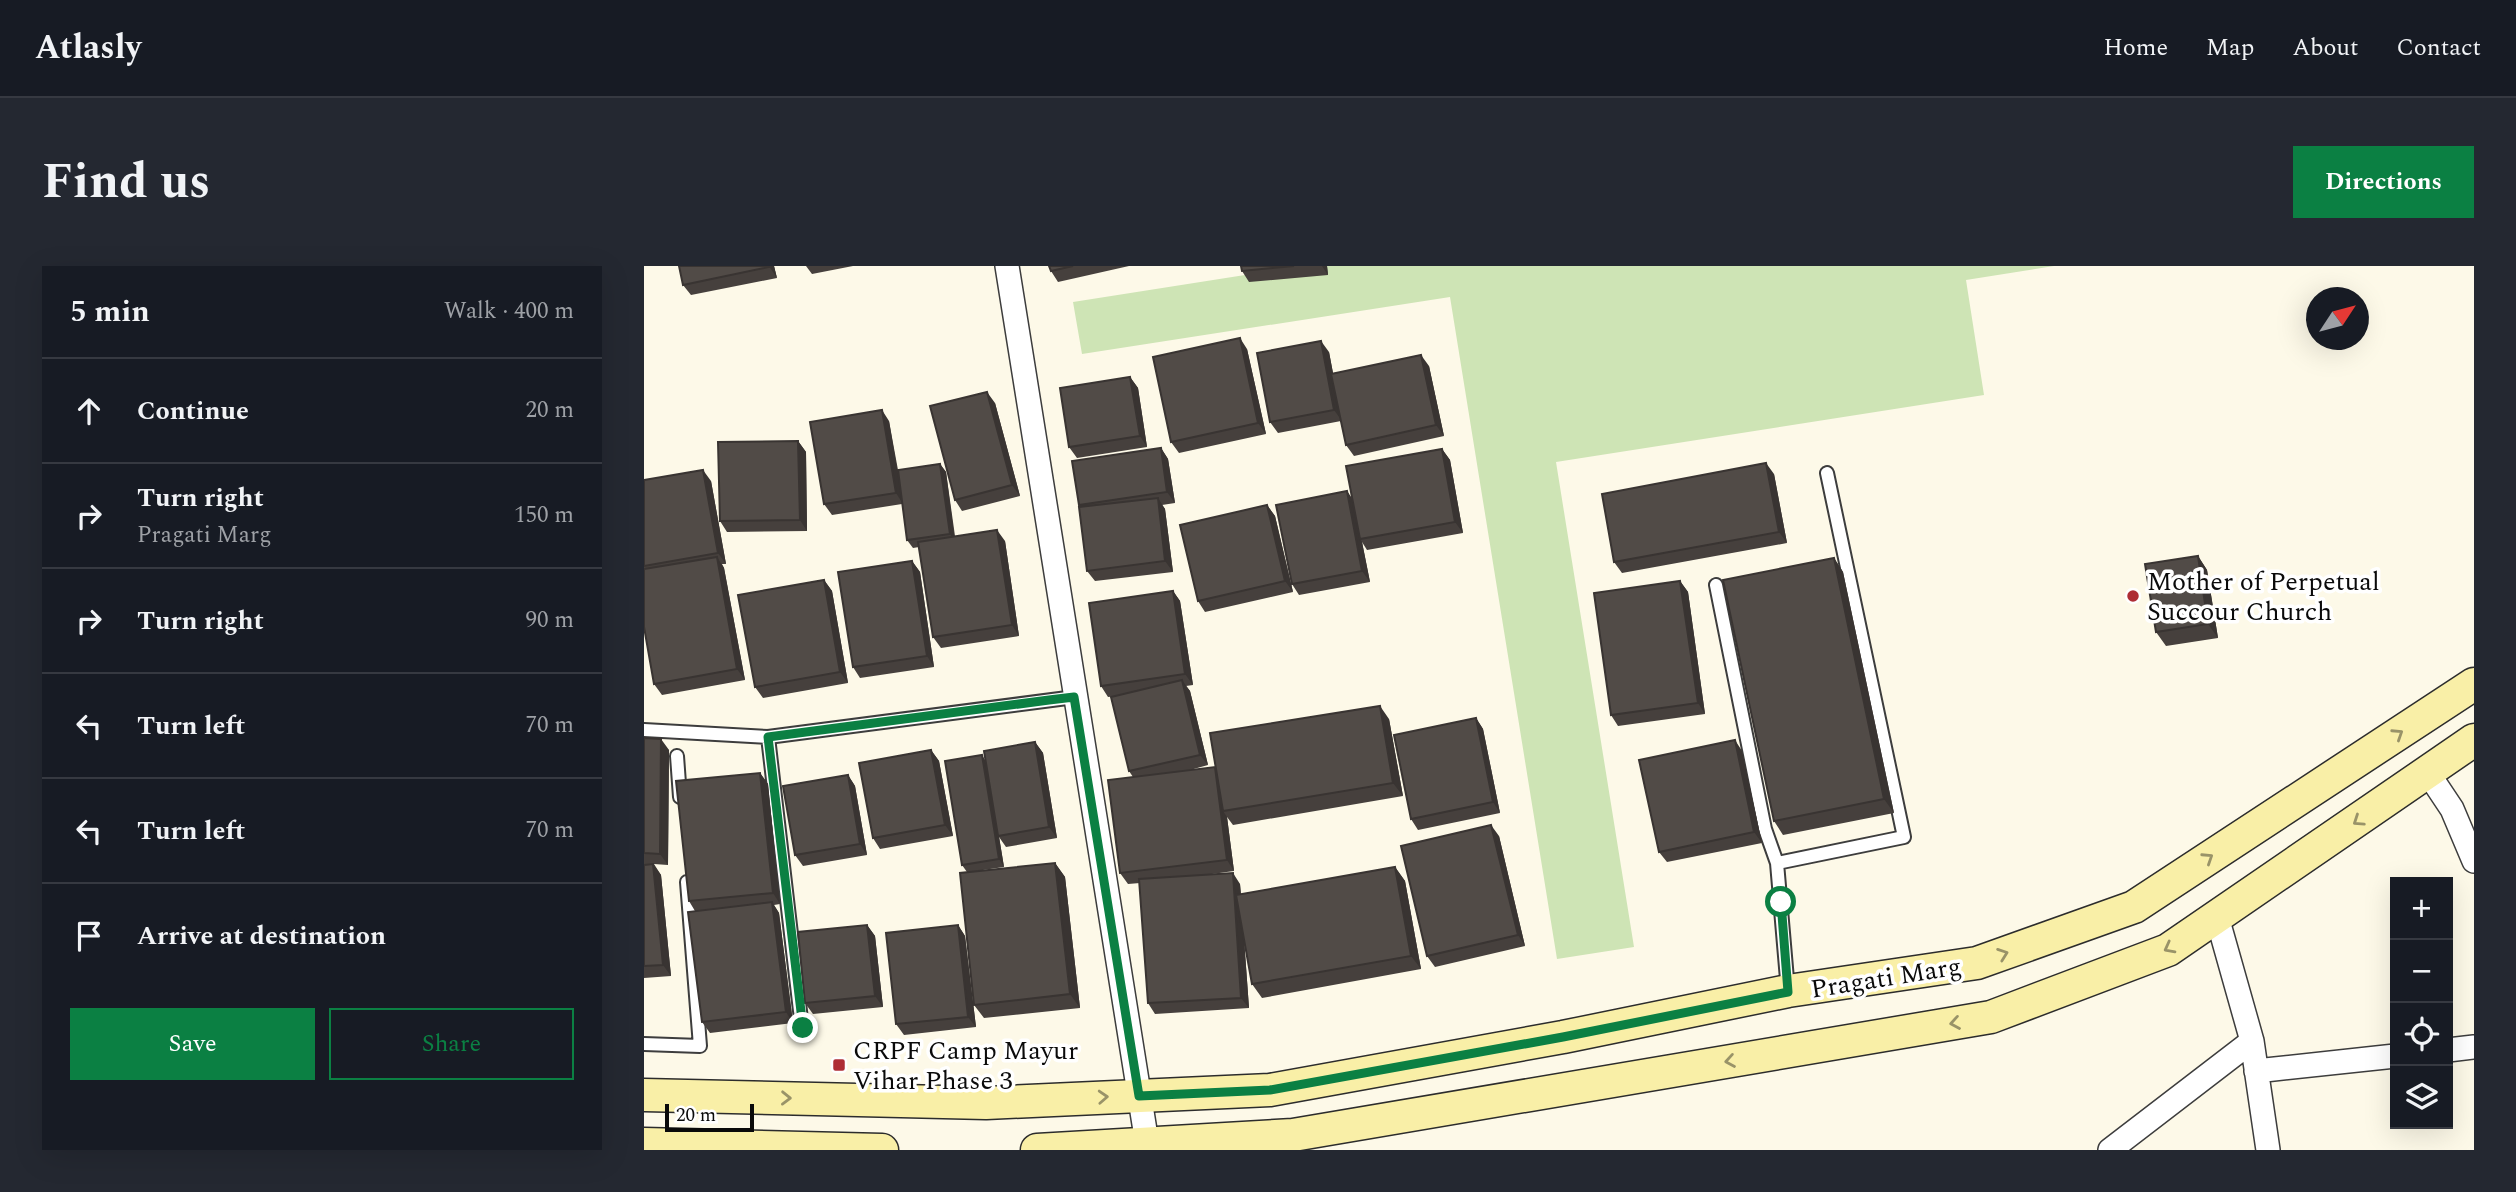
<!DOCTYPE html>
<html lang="en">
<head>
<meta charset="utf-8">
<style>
	body { margin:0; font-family:Spectral,serif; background:#242831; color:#f1f3f6 }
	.controls { position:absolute; right:21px; bottom:21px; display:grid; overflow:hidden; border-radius:0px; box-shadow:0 7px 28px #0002 }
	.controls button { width:63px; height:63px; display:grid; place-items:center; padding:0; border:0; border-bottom:2px solid #363941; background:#171b24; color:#f1f3f6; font:35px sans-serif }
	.compass { position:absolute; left:1662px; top:21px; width:63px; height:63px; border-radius:50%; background:#171b24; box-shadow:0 7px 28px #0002; rotate:54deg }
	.scale { position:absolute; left:21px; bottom:18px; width:89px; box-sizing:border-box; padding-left:7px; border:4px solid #0a0a0a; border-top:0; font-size:19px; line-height:24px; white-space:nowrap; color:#0a0a0a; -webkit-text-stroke:5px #fff; paint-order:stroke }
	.stop { position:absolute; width:21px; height:21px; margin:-16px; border:5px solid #0b8043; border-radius:50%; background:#fff }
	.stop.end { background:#0b8043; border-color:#fff; box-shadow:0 2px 7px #0008 }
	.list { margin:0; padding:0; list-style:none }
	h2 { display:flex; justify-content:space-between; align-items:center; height:91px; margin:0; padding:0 28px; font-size:30px }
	h2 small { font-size:23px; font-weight:400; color:#9ea1a6 }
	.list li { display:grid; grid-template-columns:46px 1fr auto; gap:21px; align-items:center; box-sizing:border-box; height:105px; padding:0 28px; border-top:2px solid #363941 }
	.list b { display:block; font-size:26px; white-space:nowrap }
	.list p { margin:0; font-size:23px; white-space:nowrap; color:#9ea1a6 }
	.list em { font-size:23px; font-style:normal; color:#9ea1a6 }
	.actions { display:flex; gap:14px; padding:21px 28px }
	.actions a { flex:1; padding:16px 0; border:2px solid #0b8043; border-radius:0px; text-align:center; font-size:24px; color:#0b8043 }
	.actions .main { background:#0b8043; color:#fff }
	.icon { flex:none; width:38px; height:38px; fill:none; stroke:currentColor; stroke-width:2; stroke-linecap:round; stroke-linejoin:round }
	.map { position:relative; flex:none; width:1830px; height:884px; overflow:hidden; border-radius:0px }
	header { display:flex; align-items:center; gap:42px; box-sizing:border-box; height:98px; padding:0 35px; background:#171b24; border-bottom:2px solid #363941 }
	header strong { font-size:33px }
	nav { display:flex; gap:38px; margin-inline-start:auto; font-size:24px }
	.intro { display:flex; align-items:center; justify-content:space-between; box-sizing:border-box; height:168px; padding:0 42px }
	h1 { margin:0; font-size:49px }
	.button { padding:18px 32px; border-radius:0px; background:#0b8043; color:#fff; font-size:24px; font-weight:700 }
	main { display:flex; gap:42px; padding:0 42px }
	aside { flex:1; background:#171b24; border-radius:0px; box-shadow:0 7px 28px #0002 }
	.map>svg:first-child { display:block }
</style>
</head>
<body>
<header>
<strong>Atlasly</strong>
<nav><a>Home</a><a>Map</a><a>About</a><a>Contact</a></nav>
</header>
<div class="intro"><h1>Find us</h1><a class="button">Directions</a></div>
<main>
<aside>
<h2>5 min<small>Walk · 400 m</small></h2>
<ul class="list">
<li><svg class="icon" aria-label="ahead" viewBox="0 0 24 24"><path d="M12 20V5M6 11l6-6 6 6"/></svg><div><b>Continue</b></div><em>20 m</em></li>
<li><svg class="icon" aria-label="right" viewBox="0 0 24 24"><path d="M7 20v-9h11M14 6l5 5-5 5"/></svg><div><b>Turn right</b><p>Pragati Marg</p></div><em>150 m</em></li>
<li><svg class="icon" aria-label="right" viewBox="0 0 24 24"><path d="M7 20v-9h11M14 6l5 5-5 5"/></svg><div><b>Turn right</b></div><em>90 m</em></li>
<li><svg class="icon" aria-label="left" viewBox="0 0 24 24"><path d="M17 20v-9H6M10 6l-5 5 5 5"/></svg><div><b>Turn left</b></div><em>70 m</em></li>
<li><svg class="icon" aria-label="left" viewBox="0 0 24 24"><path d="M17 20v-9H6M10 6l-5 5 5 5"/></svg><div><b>Turn left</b></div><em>70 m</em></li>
<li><svg class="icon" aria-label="arrive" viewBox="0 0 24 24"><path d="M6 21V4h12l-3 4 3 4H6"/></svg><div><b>Arrive at destination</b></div></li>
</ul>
<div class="actions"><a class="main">Save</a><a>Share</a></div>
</aside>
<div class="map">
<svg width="1830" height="884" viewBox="0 0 1830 884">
	<rect width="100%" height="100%" fill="#fdf9e8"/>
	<path fill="#cee4b5" d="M658,0h752l-88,14 18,115 -428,67 78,485 -77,12 -107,-662 -368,57 -9,-52z"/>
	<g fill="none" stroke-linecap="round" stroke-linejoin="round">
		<defs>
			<path id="lane" d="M1072,319l49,244 12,34
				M0,464l124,7 307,-40
				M124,471l34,291
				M33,490l3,41
				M1144,725l-11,-128 127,-26 -77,-364
				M0,778l56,2 -13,-164"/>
			<path id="street" d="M363,0l140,877
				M1784,507l24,36 22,52
				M1573,651l35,124 16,109
				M1804,784l26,-3
				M1612,805l139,-15
				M1466,884l142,-109"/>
			<path id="secondary" d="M0,829l342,8 284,-13 293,-53 225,-46 189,-28 157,-56 340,-223
				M0,878l238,6
				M393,884l256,-15 698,-118 177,-67 306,-210"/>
		</defs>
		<use href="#lane" stroke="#3d3d3d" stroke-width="16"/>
		<use href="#street" stroke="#3d3d3d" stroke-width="26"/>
		<use href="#secondary" stroke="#2c2c2c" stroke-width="35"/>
		<use href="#lane" stroke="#fff" stroke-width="12"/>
		<use href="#street" stroke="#fff" stroke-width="23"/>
		<use href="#secondary" stroke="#f9efa7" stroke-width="32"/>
	</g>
	<path fill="#46403d" d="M130,0l3,12 -86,17 -8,-10z
		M162,0h47l-41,8z
		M405,0h80l-71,16 -7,-11z
		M597,0h86l1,9 -79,7 -7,-11z
		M603,83l19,85 -87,19 -8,-11z
		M685,86l4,21 96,-7 15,70 -90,20 -8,-11 -5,-24 -63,12 -8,-11z
		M486,111l8,11 9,59 -70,11 -8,-11z
		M351,137l25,93 -58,15 -7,-11z
		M245,155l9,49 42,-6 6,8 9,64 50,5 14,95 -78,12 -8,-11 -14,-90 -6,1 -6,-8 -5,-36 -70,11 -8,-11z
		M154,175l8,11 1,79 -80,1 -7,-11z
		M517,182l7,11 7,44 -13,2 3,4 8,63 -78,9 -8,-10 -7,-64 -1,-2z
		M798,183l8,11 13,73 -96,17 -5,-8 8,40 -71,13 -7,-11 55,-93 6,9z
		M1130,208l13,69 -165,30 -8,-11z
		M0,214l67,1 15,83h-4l2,4 21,112 -83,15 -8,-11 -10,-116z
		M623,239l8,11 18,76 -88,20 -7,-11z
		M1554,290l9,14 11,68 -52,8 -10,-14z
		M1190,292l9,14 51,241 -111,22 -9,-14z
		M268,295l8,11 14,95 -74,11 -7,-11z
		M180,314l8,11 16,92 -85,15 -8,-11z
		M1036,315l8,11 17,122 -87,12 -7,-11z
		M529,325l7,10 13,84 -7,1 4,5 18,74 -18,5 25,-3 174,-48 14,77 -170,29 -6,-8 7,54 -22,3 28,10 1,10 154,-27 10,14 16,88 -159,29 -10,-14 -8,-46 5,70 -94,6 -7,-11 -8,-120 -12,1 -8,-11 13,-96 -4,-6 -12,-75 -9,1 -7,-11z
		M832,452l7,11 17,84 -82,17 -7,-11z
		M0,472l25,12 -1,115 -14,-1 7,11 10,101 -27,2z
		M391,476l8,11 14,85 -51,9 -7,-10 5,30 -28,4 79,-8 10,14 15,131 -96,10 -10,-13 -7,-133 -5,-7 24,-104z
		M287,484l8,11 14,75 -73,13 -7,-11z
		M1098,485l20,92 -95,19 -8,-10z
		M116,507l8,11 12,120 -6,1 5,8 14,110 -83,10 -8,-11 -7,-111 -6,-10z
		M204,509l7,11 12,69 -64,11 -8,-11z
		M855,570l26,110 -90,21 -8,-11z
		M223,659l8,11 8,71 -70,7 -8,-11z
		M314,659l7,11 11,91 -72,8 -8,-11z"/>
	<path fill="#393432" d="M125,0h5l3,12z
		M678,0h5l1,9z
		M596,72l7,11 19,85 -8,-11z
		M677,75l8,11 13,69 -8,-11z
		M777,89l8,11 15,70 -8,-11z
		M486,111l8,11 9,59 -7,-11z
		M343,126l8,11 25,93 -8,-11z
		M238,144l7,11 14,83 -7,-11z
		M154,175l8,11 1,79 -7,-11z
		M517,182l7,11 7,44 -8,-11z
		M798,183l8,11 13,73 -8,-11z
		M1122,197l8,11 13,69 -8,-11z
		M296,198l6,8 9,70 -5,-8z
		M59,204l8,11 15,83 -8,-11z
		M703,225l7,11 6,37 2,3 8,40 -8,-11z
		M514,232l7,11 8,63 -8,-11z
		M623,239l8,11 18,76 -8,-11z
		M353,264l8,11 14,95 -7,-11z
		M1554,290l9,14 11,68 -10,-14z
		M73,291l7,11 21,112 -8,-11z
		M1190,292l9,14 51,241 -10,-14z
		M268,295l8,11 14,95 -7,-11z
		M180,314l8,11 16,92 -8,-11z
		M1036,315l8,11 17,122 -7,-11z
		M529,325l7,10 13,84 -8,-11z
		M538,414l8,11 18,74 -8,-10z
		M736,440l9,13 14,77 -10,-13z
		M832,452l7,11 17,84 -7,-11z
		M17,473l8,11 -1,115 -8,-11z
		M1091,474l7,11 20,92 -8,-11z
		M391,476l8,11 14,85 -8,-11z
		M287,484l8,11 14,75 -8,-11z
		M338,489l5,8 17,104 -5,-8z
		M571,501l7,11 1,33 4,6 7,54 -7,-11z
		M116,507l8,11 12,120 -7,-11z
		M204,509l7,11 12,69 -7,-11z
		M847,559l8,11 26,110 -7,-11z
		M411,597l10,14 15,131 -10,-14z
		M9,598l8,11 10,101 -8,-11z
		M751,601l10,14 16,88 -10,-13z
		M589,607l7,11 9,124 -8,-10z
		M128,636l7,11 14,110 -7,-11z
		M223,659l8,11 8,71 -8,-11z
		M314,659l7,11 11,91 -8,-10z"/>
	<path fill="#514b47" stroke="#393432" stroke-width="2" d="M35,0h90v1l-86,18z
		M405,0h24l-22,5z
		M597,0h53l-52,5z
		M596,72l18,85 -87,19 -18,-85z
		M677,75l13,69 -64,12 -13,-69z
		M777,89l15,70 -90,20 -15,-71z
		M486,111l10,59 -71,11 -9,-59z
		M343,126l25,93 -57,15 -25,-94z
		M238,144l14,83 -72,11 -14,-82z
		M154,175l2,79 -80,1 -2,-79z
		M517,182l6,44 -88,13 -7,-44z
		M798,183l13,73 -95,17 -14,-73z
		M1122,197l13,69 -165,30 -12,-68z
		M296,198l10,70 -43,6 -9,-70z
		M59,204l15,83 -74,13v-86z
		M703,225l15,80 -70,13 -16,-79z
		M514,232l7,63 -78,10 -8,-64z
		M623,239l18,76 -87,20 -18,-76z
		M353,264l15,95 -79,12 -15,-95z
		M1554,290l10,68 -52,8 -11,-68z
		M73,291l20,112 -83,15 -10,-57v-58z
		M1190,292l50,241 -110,22 -51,-241z
		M268,295l15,95 -74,11 -15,-95z
		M180,314l16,92 -85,15 -17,-92z
		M1036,315l18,122 -87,12 -17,-122z
		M529,325l12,83 -84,12 -12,-83z
		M538,414l18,75 -71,16 -18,-74z
		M736,440l13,77 -170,28 -13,-78z
		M832,452l17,84 -82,17 -17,-84z
		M0,472l17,1 -1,115 -16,-1z
		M1091,474l19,92 -95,20 -20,-92z
		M391,476l14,85 -51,9 -14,-85z
		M287,484l14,75 -72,13 -14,-75z
		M338,489l17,104 -37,6 -17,-104z
		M571,501l12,93 -107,13 -12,-93z
		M116,507l13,120 -84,8 -13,-120z
		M204,509l12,69 -65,11 -12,-69z
		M847,559l27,110 -91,21 -26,-110z
		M411,597l15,131 -96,11 -14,-132z
		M9,598l10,101 -19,1v-101z
		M751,601l16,89 -159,28 -16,-89z
		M589,607l8,125 -93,5 -9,-124z
		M128,636l14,110 -84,10 -14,-110z
		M223,659l8,71 -70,7 -7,-71z
		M314,659l10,92 -72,7 -10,-91z"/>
	<defs><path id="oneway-chevron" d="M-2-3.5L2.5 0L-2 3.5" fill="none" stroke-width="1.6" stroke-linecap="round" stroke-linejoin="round" transform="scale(1.75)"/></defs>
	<g stroke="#999368">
		<use href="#oneway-chevron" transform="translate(1754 468) rotate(-33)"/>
		<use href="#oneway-chevron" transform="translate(1714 555) rotate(146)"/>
		<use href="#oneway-chevron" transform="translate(1564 592) rotate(-33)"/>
		<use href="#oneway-chevron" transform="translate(1525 682) rotate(152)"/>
		<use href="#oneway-chevron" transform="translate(1359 688) rotate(-20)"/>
		<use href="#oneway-chevron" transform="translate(1311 757) rotate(170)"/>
		<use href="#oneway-chevron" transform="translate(1086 795) rotate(170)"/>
		<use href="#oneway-chevron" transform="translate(459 831) rotate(-3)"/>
		<use href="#oneway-chevron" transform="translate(142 832) rotate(1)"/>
	</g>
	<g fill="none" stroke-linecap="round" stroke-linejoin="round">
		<path stroke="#0b8043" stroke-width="9" d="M159,762l-35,-291 281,-37 25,-3 65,399 131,-6 293,-53 225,-45 -7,-90"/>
	</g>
	<g fill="#ae2d35" stroke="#fff" stroke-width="2.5">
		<circle cx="1489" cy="330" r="7"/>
		<rect x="188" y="792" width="14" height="14" rx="3.5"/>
	</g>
	<g text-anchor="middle" stroke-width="7" stroke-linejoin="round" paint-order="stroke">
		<g font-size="26" fill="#0a0a0a" stroke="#fff" text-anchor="start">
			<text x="1503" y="324">Mother of Perpetual<tspan x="1503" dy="30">Succour Church</tspan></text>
			<text x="209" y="793">CRPF Camp Mayur<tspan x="209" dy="30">Vihar Phase 3</tspan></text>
		</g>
		<g font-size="26" fill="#0a0a0a" stroke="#fff">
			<text transform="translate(1242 711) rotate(-9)" y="9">Pragati Marg</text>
		</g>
	</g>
</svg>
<div class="controls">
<button>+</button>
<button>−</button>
<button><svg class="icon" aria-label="locate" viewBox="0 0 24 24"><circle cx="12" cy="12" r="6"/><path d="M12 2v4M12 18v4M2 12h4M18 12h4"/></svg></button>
<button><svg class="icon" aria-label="layers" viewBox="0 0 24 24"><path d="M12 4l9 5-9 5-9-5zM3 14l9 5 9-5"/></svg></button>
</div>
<svg class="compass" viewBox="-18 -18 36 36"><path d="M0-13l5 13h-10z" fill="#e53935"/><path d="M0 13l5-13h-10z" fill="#9ea1a6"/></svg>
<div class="scale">20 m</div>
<div class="stop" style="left:1137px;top:636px"></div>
<div class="stop end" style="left:159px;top:762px"></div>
</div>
</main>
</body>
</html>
